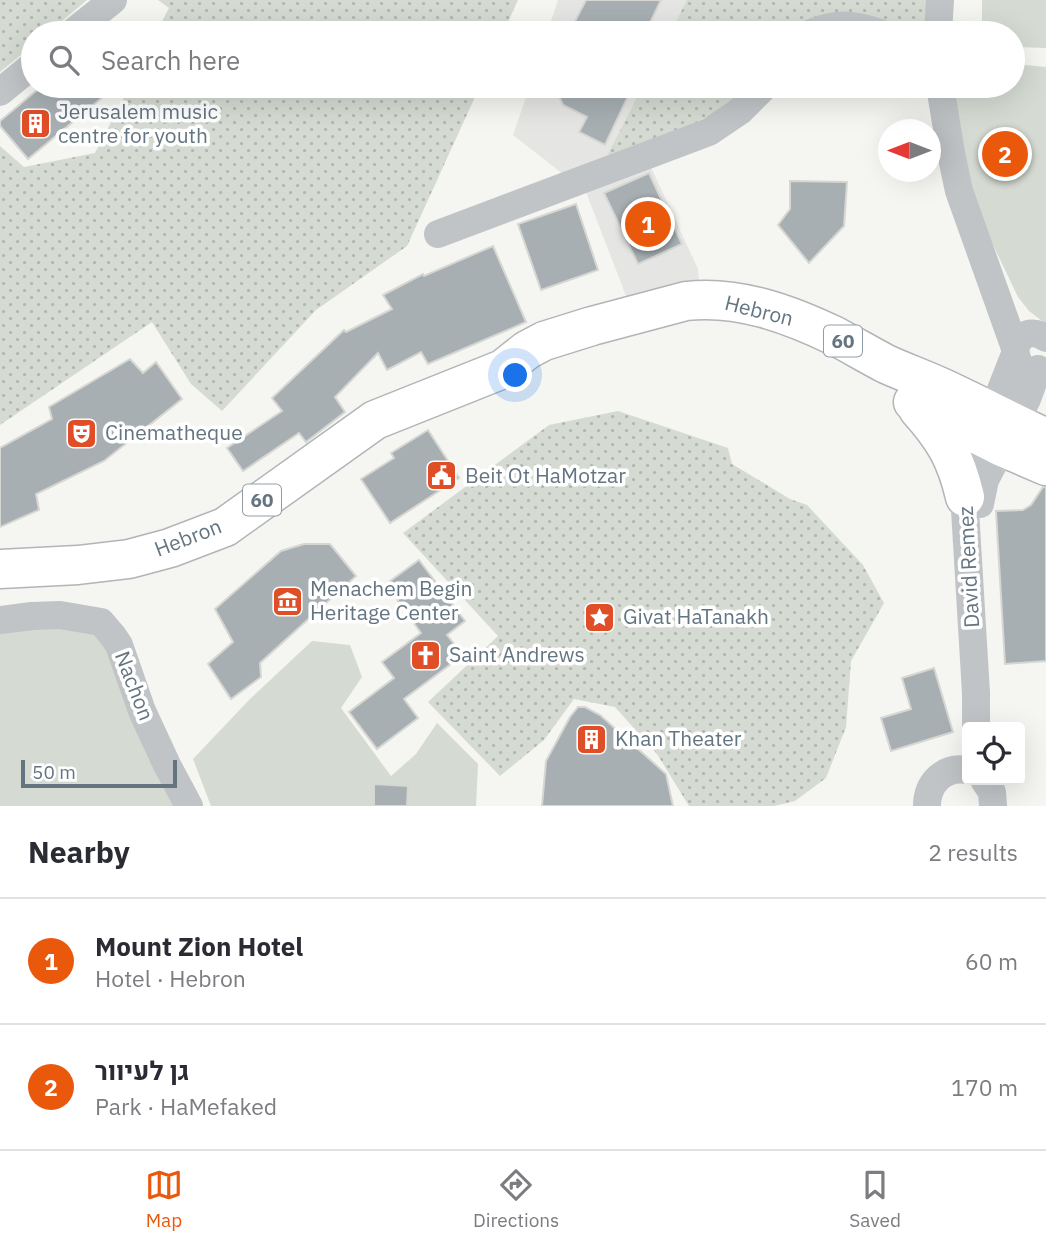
<!DOCTYPE html>
<html lang="en">
<head>
<meta charset="utf-8">
<style>
	body { margin:0; font-family:"IBM Plex Sans",Heebo,sans-serif; background:#f2f2f3; color:#2b2b33 }
	.controls { position:absolute; right:21px; bottom:21px; display:grid; overflow:hidden; border-radius:7px; box-shadow:0 7px 28px #0002 }
	.controls button { width:63px; height:63px; display:grid; place-items:center; padding:0; border:0; border-bottom:2px solid #e1e1e2; background:#fff; color:#2b2b33; font:35px sans-serif }
	.compass { position:absolute; left:878px; top:119px; width:63px; height:63px; border-radius:50%; background:#fff; box-shadow:0 7px 28px #0002; rotate:270deg }
	.scale { position:absolute; left:21px; bottom:18px; width:156px; box-sizing:border-box; padding-left:7px; border:4px solid #647581; border-top:0; font-size:19px; line-height:24px; white-space:nowrap; color:#647581; -webkit-text-stroke:5px #fff; paint-order:stroke }
	.you { position:absolute; left:516px; top:376px; width:24px; height:24px; margin:-18px; border:5px solid #fff; border-radius:50%; background:#1a73e8; box-shadow:0 0 0 10px #1a73e833 }
	.badge { display:grid; place-items:center; width:46px; height:46px; border-radius:50%; background:#ea580c; color:#fff; font-size:23px; font-weight:700 }
	.pin { position:absolute; translate:-50% -50%; border:4px solid #fff; box-shadow:0 2px 7px #0006 }
	.list { margin:0; padding:0; list-style:none }
	h2 { display:flex; justify-content:space-between; align-items:center; height:91px; margin:0; padding:0 28px; font-size:30px }
	h2 small { font-size:23px; font-weight:400; color:#7c7c81 }
	.list li { display:grid; grid-template-columns:46px 1fr auto; gap:21px; align-items:center; box-sizing:border-box; height:126px; padding:0 28px; border-top:2px solid #e1e1e2 }
	.list b { display:block; font-size:26px; white-space:nowrap }
	.list p { margin:0; font-size:23px; white-space:nowrap; color:#7c7c81 }
	.list em { font-size:23px; font-style:normal; color:#7c7c81 }
	.icon { flex:none; width:38px; height:38px; fill:none; stroke:currentColor; stroke-width:2; stroke-linecap:round; stroke-linejoin:round }
	.map { position:relative; flex:none; width:1046px; height:806px; overflow:hidden }
	.search { position:absolute; background:#fff; box-shadow:0 7px 28px #0002; left:21px; right:21px; top:21px; height:77px; display:flex; align-items:center; gap:18px; box-sizing:border-box; padding:0 24px; border-radius:38px; color:#7c7c81; font-size:26px }
	.sheet { height:343px; background:#fff }
	nav { display:flex; justify-content:space-around; align-items:center; box-sizing:border-box; height:98px; border-top:2px solid #e1e1e2; background:#fff; font-size:19px; color:#7c7c81 }
	nav a { display:grid; justify-items:center; gap:4px }
	nav .on { color:#ea580c }
	.map>svg:first-child { display:block }
</style>
</head>
<body>
<div class="map">
<svg width="1046" height="806" viewBox="0 0 1046 806">
	<defs>
		<pattern id="grass-dots" width="8" height="8" patternUnits="userSpaceOnUse" patternTransform="scale(1.75)"><rect width="8" height="8" fill="#d5dbd2"/><path d="M2 2h.1M6 6h.1" fill="none" stroke="#b0b6b0" stroke-width="1.8" stroke-linecap="round"/></pattern>
	</defs>
	<rect width="100%" height="100%" fill="#f5f5f1"/>
	<path fill="#e5e6e4" d="M558,0h130l-16,33h-125z
		M530,86h117l-17,36 68,147 2,30 -67,15 -47,-122 -73,-57z"/>
	<path fill="url(#grass-dots)" d="M0,0h87l-39,33h-15v12l-33,27z
		M158,0h360l-15,33h-347l13,-25z
		M687,0h244l-4,33h-28l-13,-10 -58,-8 -25,7 -14,11h-119z
		M130,86h350l-73,160 -91,64 -94,101 -31,-27 -39,-62 -152,103v-279l24,21 71,-14z
		M643,86h104c-35,39 -93,52 -140,70z
		M618,411l110,37 4,16 58,35 17,6 56,60 21,38 -33,58 -5,66 -20,51 -31,23 -21,5h-85l-32,-52 -42,-47 -41,-8 -30,41 -44,36 -72,-74 70,-66 -95,-103 146,-108z"/>
	<path fill="#d5dbd2" d="M982,0h64v48l-33,-1v-14h-31z
		M1013,64l33,3v257l-17,-13 -11,-14 -33,-69 -10,-29 -21,-89 -3,-24h62z
		M0,625l96,5 88,176h-184z
		M312,641l38,4 12,32 -21,31 50,68 25,-22 21,-31 41,41 -2,42h-265l-18,-47 57,-60z"/>
	<path fill="#a7afb3" stroke="#d6d6d3" stroke-width="2" d="M586,0h75l-16,33h-76z
		M42,86h53l9,10 -76,63 -28,-33v-5z
		M554,86h68l9,4 -26,55 -26,-13 8,-15 -24,-12z
		M649,173l33,71 -44,20 -34,-71z
		M790,181l57,1 -3,44 -35,37 -31,-38 12,-16z
		M576,204l22,66 -57,20 -23,-66z
		M493,246l33,76 -98,42 -7,-12 -34,18 -9,-17 -43,44 10,15 -39,30 -7,-9 -56,38 -16,-23 55,-37 -10,-13 72,-68 2,2 46,-23 -9,-14 40,-21 1,2z
		M130,359l13,14 13,-11 26,37 -78,62 -68,33 3,16 -39,17v-79l52,-29 -3,-12z
		M428,430l31,48 -69,45 -29,-44 33,-21 -3,-5z
		M1043,487h3v174l-41,3 -9,-153 27,-1 8,-5z
		M304,544h26l26,32 -96,87 1,14 -30,22 -23,-35 25,-22 -18,-33 66,-58z
		M419,560l46,61 -18,14 16,20 -59,44 14,19 -41,31 -28,-37 45,-34 -12,-16 39,-29 -35,-49z
		M934,668l19,64 -62,19 -10,-33 30,-9 -9,-31z
		M578,707h7l15,8 66,59 7,32h-131l4,-45 24,-44z
		M374,784l34,2 -1,20h-33z"/>
	<g fill="none" stroke-linecap="round" stroke-linejoin="round">
		<defs>
			<path id="highway" d="M913,402l89,45 44,19
				M918,409c26,29 38,49 47,88
				M0,569l78,-4 51,-6 41,-11 55,-21 150,-107 128,-51 24,-19 17,-9 48,-15 94,-25c52,-6 103,13 149,35 17,9 34,19 51,28 20,9 40,16 59,25 34,16 67,33 101,49"/>
		</defs>
		<use href="#highway" stroke="#b1b5b8" stroke-width="41"/>
		<path stroke="#c0c4c7" stroke-width="28" d="M72,33l41,-33
			M811,33c26,-11 43,-9 69,0
			M938,33l2,-33
			M940,86l11,67 8,38 56,157
			M0,92l33,-27
			M438,234l271,-102 31,-21 25,-25
			M1019,363c-11,-21 8,-38 27,-25
			M980,504l5,-24 42,-81 11,-30
			M0,620l32,-4 28,-1 41,7 12,14 6,9 23,66 25,54 22,41
			M976,727v-34l-11,-183 1,-27 3,-12 46,-117
			M984,780l8,12 1,14
			M927,806c0,-23 17,-40 40,-36"/>
		<use href="#highway" stroke="#fff" stroke-width="38"/>
	</g>
	<defs>
		<symbol id="building-square" viewBox="-11 -11 22 22"><rect x="-9" y="-9" width="18" height="18" rx="4" fill="#df4e26" stroke="#fff"/><path d="M-4-6H4V6H1V3H-1V6H-4ZM-2.5-4.3h1.7v1.8h-1.7ZM.8-4.3h1.7v1.8H.8ZM-2.5-1h1.7V.8h-1.7ZM.8-1h1.7V.8H.8Z" fill="#fff"/></symbol>
		<symbol id="theatre-square" viewBox="-11 -11 22 22"><rect x="-9" y="-9" width="18" height="18" rx="4" fill="#df4e26" stroke="#fff"/><path d="M-5-5.5Q0-4 5-5.5V0Q5 5 0 6Q-5 5-5 0ZM-3.3-2.5H-1v1.5H-3.3ZM1-2.5H3.3v1.5H1ZM-2.8 1Q0 5.5 2.8 1Z" fill="#fff"/></symbol>
		<symbol id="civic-square" viewBox="-11 -11 22 22"><rect x="-9" y="-9" width="18" height="18" rx="4" fill="#df4e26" stroke="#fff"/><path d="M-.6-6.5H3V-4.5H.6V-3L4-1V1h2V6H-6V1h2V-1L-.6-3ZM-1.2 2.5V6h2.4V2.5Z" fill="#fff"/></symbol>
		<symbol id="museum-square" viewBox="-11 -11 22 22"><rect x="-9" y="-9" width="18" height="18" rx="4" fill="#df4e26" stroke="#fff"/><path d="M0-6L6-3V-2H-6V-3ZM-5-1h2V3h-2ZM-1-1h2V3h-2ZM3-1h2V3H3ZM-6 4H6V6H-6Z" fill="#fff"/></symbol>
		<symbol id="sight-square" viewBox="-11 -11 22 22"><rect x="-9" y="-9" width="18" height="18" rx="4" fill="#df4e26" stroke="#fff"/><path d="M0-6L1.8-2.2L6-1.7L2.9 1.2L3.7 5.4L0 3.3L-3.7 5.4L-2.9 1.2L-6-1.7L-1.8-2.2Z" fill="#fff"/></symbol>
		<symbol id="church-square" viewBox="-11 -11 22 22"><rect x="-9" y="-9" width="18" height="18" rx="4" fill="#df4e26" stroke="#fff"/><path d="M-1.2-6h2.4v3.5h3.3v2.4h-3.3V6h-2.4V-.1h-3.3v-2.4h3.3Z" fill="#fff"/></symbol>
	</defs>
	<g fill-rule="evenodd">
		<use href="#building-square" x="18" y="106" width="35" height="35"/>
		<use href="#theatre-square" x="64" y="416" width="35" height="35"/>
		<use href="#civic-square" x="424" y="458" width="35" height="35"/>
		<use href="#museum-square" x="270" y="584" width="35" height="35"/>
		<use href="#sight-square" x="582" y="600" width="35" height="35"/>
		<use href="#church-square" x="408" y="638" width="35" height="35"/>
		<use href="#building-square" x="574" y="722" width="35" height="35"/>
	</g>
	<g text-anchor="middle" stroke-width="7" stroke-linejoin="round" paint-order="stroke">
		<g fill="#fff" stroke="#929ea7" stroke-width="2">
			<rect x="824" y="325.5" width="38" height="31" rx="5"/>
			<rect x="243" y="484.5" width="38" height="31" rx="5"/>
		</g>
		<g font-size="19" font-weight="bold" fill="#647581">
			<text x="843" y="348">60</text>
			<text x="262" y="507">60</text>
		</g>
		<g font-size="21" fill="#647581" stroke="#fff" text-anchor="start">
			<text x="58" y="119">Jerusalem music<tspan x="58" dy="24">centre for youth</tspan></text>
			<text x="105" y="440">Cinematheque</text>
			<text x="465" y="483">Beit Ot HaMotzar</text>
			<text x="310" y="596">Menachem Begin<tspan x="310" dy="24">Heritage Center</tspan></text>
			<text x="623" y="624">Givat HaTanakh</text>
			<text x="449" y="662">Saint Andrews</text>
			<text x="615" y="746">Khan Theater</text>
		</g>
		<g font-size="21" fill="#647581" stroke="#fff">
			<text transform="translate(759 311) rotate(14)" y="7">Hebron</text>
			<text transform="translate(188 538) rotate(-21)" y="7">Hebron</text>
			<text transform="translate(969 567) rotate(-93)" y="7">David Remez</text>
			<text transform="translate(134 686) rotate(69)" y="7">Nachon</text>
		</g>
	</g>
</svg>
<div class="controls">
<button><svg class="icon" aria-label="locate" viewBox="0 0 24 24"><circle cx="12" cy="12" r="6"/><path d="M12 2v4M12 18v4M2 12h4M18 12h4"/></svg></button>
</div>
<svg class="compass" viewBox="-18 -18 36 36"><path d="M0-13l5 13h-10z" fill="#e53935"/><path d="M0 13l5-13h-10z" fill="#7c7c81"/></svg>
<div class="scale">50 m</div>
<div class="you"></div>
<div class="pin badge" style="left:648px;top:224px">1</div>
<div class="pin badge" style="left:1005px;top:154px">2</div>
<div class="search"><svg class="icon" aria-label="search" viewBox="0 0 24 24"><circle cx="10" cy="10" r="6"/><path d="M15 15l6 6"/></svg>Search here</div>
</div>
<section class="sheet">
<h2>Nearby<small>2 results</small></h2>
<ul class="list">
<li><span class="badge">1</span><div><b>Mount Zion Hotel</b><p>Hotel · Hebron</p></div><em>60 m</em></li>
<li><span class="badge">2</span><div><b>גן לעיוור</b><p>Park · HaMefaked</p></div><em>170 m</em></li>
</ul>
</section>
<nav>
<a class="on"><svg class="icon" aria-label="map" viewBox="0 0 24 24"><path d="M3 6l6-2 6 2 6-2v14l-6 2-6-2-6 2zM9 4v14M15 6v14"/></svg>Map</a>
<a><svg class="icon" aria-label="directions" viewBox="0 0 24 24"><path d="M12 3l9 9-9 9-9-9zM9 14v-3h6M13 9l2 2-2 2"/></svg>Directions</a>
<a><svg class="icon" aria-label="saved" viewBox="0 0 24 24"><path d="M7 4h10v16l-5-4-5 4z"/></svg>Saved</a>
</nav>
</body>
</html>
